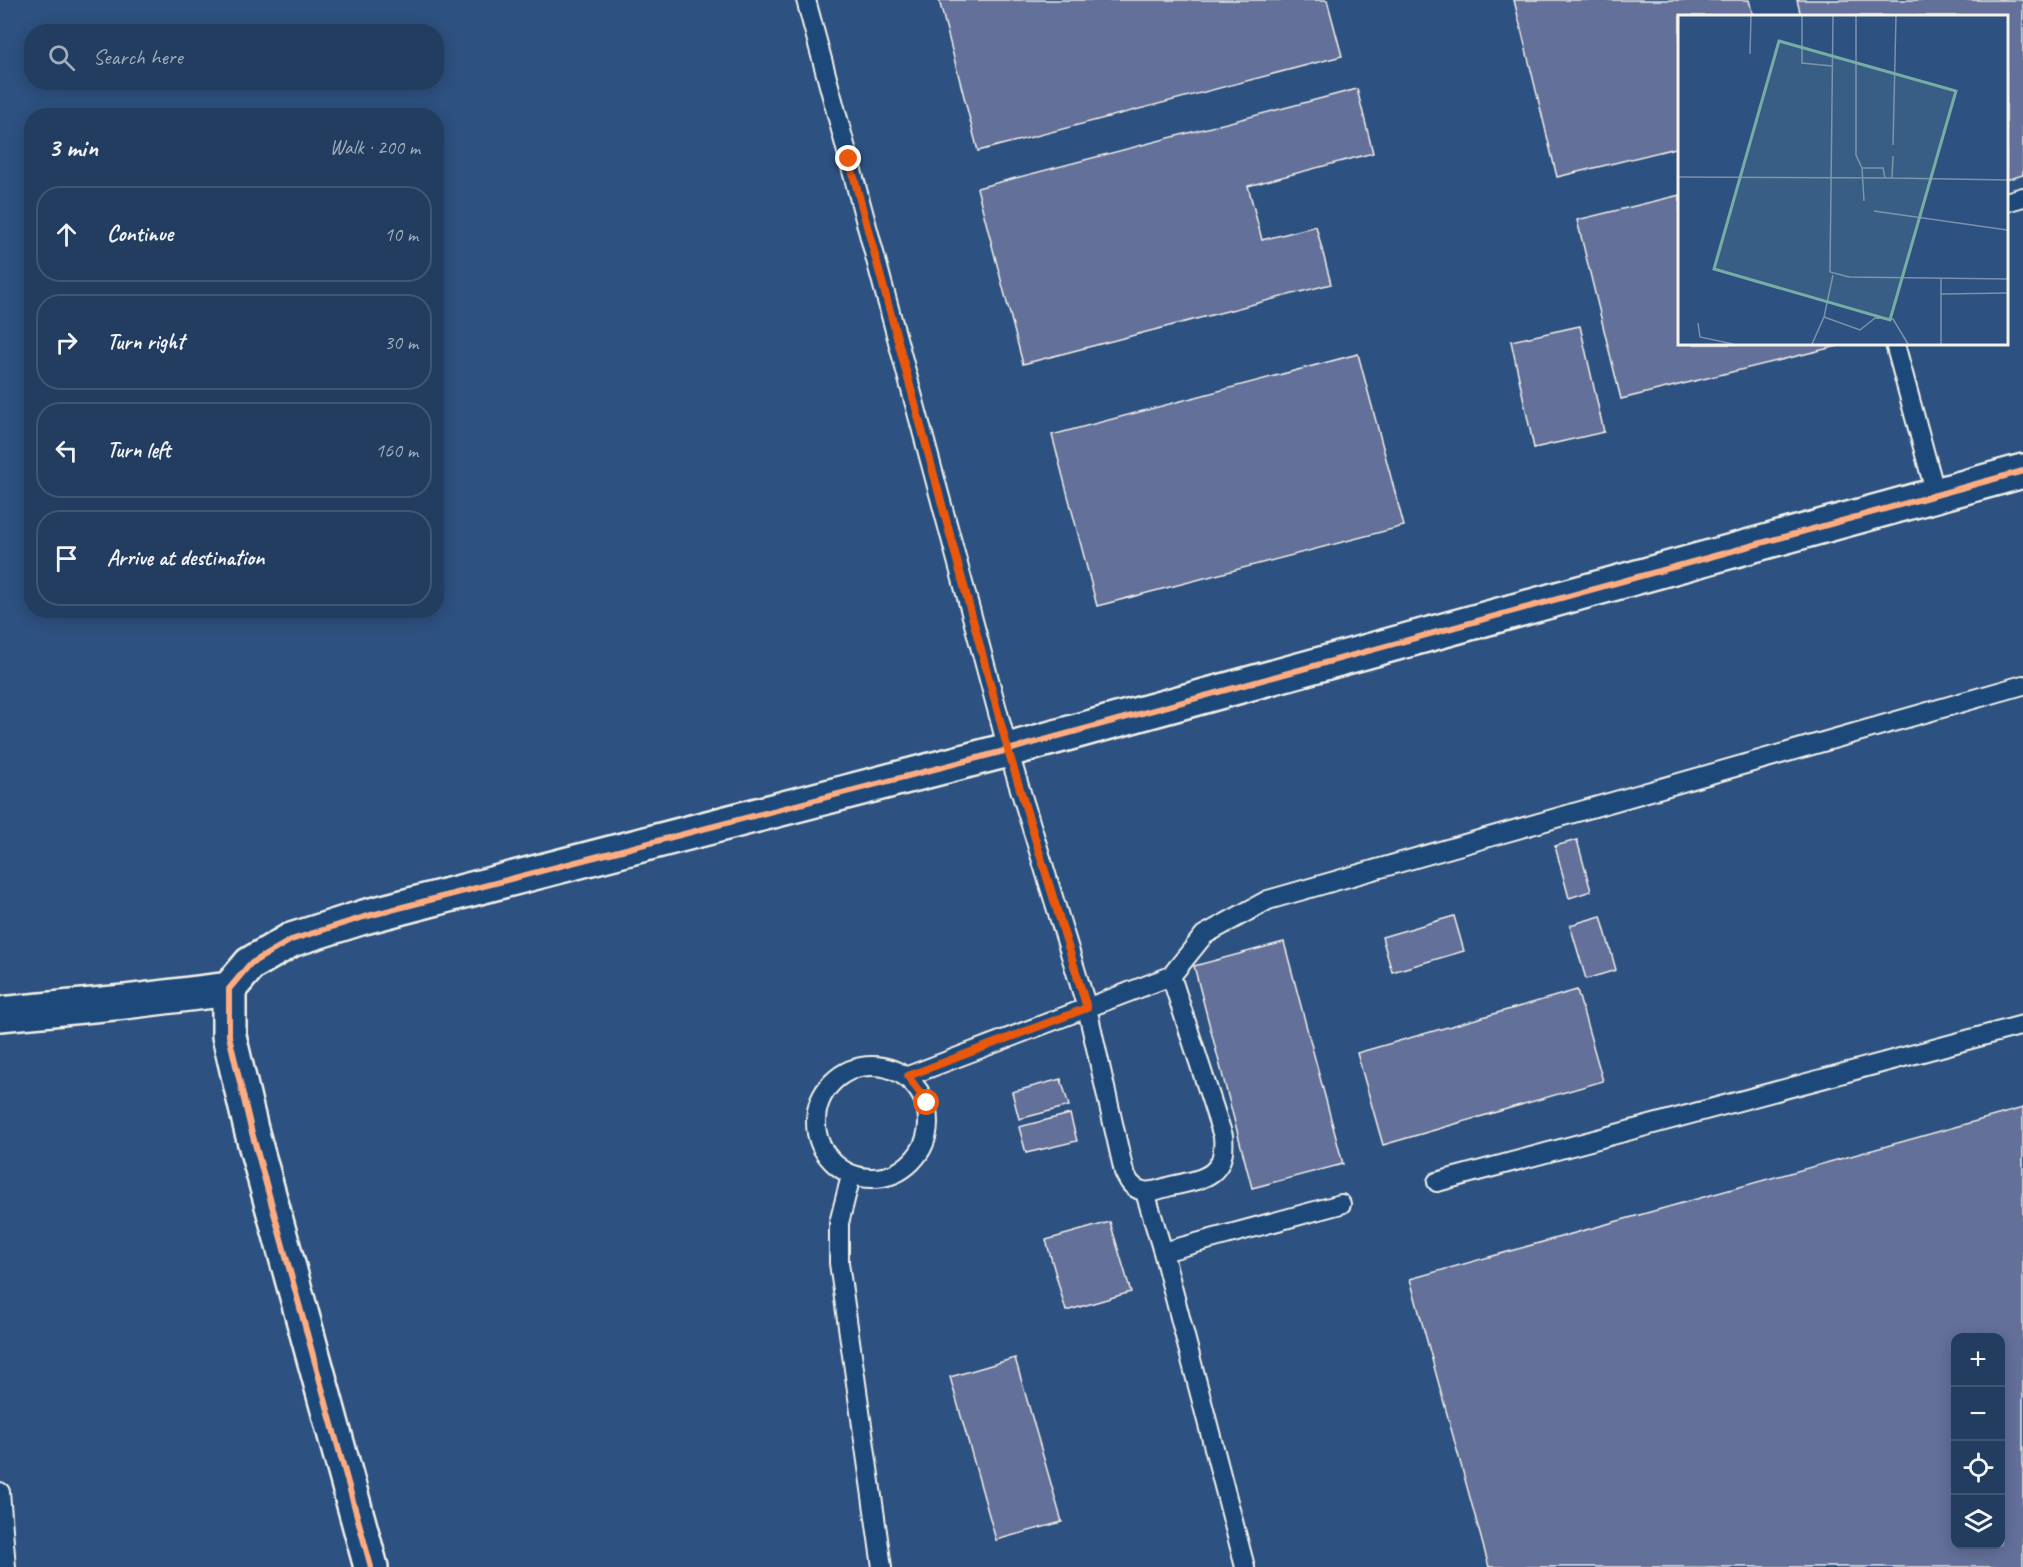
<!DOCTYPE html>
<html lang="en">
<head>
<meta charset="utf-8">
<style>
	body { margin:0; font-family:Caveat,sans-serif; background:#2a4466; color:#f1f3f6 }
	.controls { position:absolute; right:18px; bottom:18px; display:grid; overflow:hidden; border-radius:12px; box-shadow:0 3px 15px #0003 }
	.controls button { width:54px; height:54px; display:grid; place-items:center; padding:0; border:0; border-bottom:2px solid #3f5675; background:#223d60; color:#f1f3f6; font:30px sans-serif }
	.stop { position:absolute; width:18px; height:18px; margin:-14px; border:4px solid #ea580c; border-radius:50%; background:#fff }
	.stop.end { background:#ea580c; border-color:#fff; box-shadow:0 2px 6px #0008 }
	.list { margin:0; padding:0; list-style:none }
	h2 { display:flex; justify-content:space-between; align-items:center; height:78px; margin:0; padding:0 24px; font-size:26px }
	h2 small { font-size:20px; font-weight:400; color:#a2aebd }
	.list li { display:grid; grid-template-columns:39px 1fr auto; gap:18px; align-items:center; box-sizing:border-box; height:96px; margin:0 12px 12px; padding:0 12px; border:2px solid #3f5675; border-radius:24px }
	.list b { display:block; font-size:22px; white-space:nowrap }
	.list em { font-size:20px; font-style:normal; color:#a2aebd }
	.icon { flex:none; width:33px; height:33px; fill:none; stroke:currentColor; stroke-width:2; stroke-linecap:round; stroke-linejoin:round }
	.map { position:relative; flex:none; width:2023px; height:1567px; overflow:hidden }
	.search { position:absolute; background:#223d60; box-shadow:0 3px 15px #0003; left:24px; top:24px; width:420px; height:66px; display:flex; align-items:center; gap:15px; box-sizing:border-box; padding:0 21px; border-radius:24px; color:#a2aebd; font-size:22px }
	.panel { position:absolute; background:#223d60; box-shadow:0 3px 15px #0003; left:24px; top:108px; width:420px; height:510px; border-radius:24px }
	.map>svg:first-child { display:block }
</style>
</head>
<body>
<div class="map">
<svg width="2023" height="1567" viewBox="0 0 2023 1567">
	<rect width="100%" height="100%" fill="#2d5180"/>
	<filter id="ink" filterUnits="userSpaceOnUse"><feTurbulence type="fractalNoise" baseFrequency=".0167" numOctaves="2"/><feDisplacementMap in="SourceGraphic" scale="12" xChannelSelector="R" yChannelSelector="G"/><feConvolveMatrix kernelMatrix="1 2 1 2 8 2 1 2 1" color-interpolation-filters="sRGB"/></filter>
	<g filter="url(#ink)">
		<path fill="#646f9a" stroke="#f4f1e8" stroke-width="1.5" fill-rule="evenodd" d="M939,0h388l15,56 -364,95z
			M1514,0h235l4,16h-73v131l-123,30z
			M1797,0h226v175l-17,5v-164h-205z
			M1357,89l16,64 -125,33 14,54 54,-14 15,58 -308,80 -46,-176z
			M1680,195v149h158v2l-217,53 -44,-179z
			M1580,326l24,106 -70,16 -23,-107z
			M1358,354l46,172 -307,80 -45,-171z
			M1577,840l14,51 -22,7 -14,-52z
			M1454,916l10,35 -72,21 -10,-35z
			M1601,916l15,54 -30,9 -16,-54z
			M1284,942l59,222 -91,24 -58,-222z
			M1577,990l26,91 -220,64 -26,-92z
			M1061,1079l8,27 -50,13 -7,-27z
			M2023,1108v459h-534l-79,-288zM1956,1338h44v206h-44z
			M1070,1114l7,27 -51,12 -7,-26z
			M1110,1222l21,70 -65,19 -20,-71z
			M1015,1358l47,164 -66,18 -46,-163z"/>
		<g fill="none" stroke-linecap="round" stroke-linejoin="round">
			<defs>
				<path id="lane" d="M806,0l202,750 79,258 37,164c5,10 8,16 19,19 8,2 20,-3 28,-5 33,-7 56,-10 52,-50l-52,-160
					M2006,202l17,-5
					M1895,344l41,151
					M816 1122a56 56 0 1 1 112 0a56 56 0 1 1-112 0Z
					M908,1076l263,-100 33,-41 64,-35 755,-215
					M851,1176l-12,47v40l43,304
					M1437,1182l586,-157
					M1145,1192l18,60
					M0,1492l6,75
					M1245,1567l-82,-315 178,-48"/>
				<path id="street" d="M0,1014l124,-12 105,-13"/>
				<path id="secondary" d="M371,1567l-120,-438 -22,-93v-47l21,-25 41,-24 73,-23 644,-167 1015,-279"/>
			</defs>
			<use href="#lane" stroke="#f4f1e8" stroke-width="22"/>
			<use href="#street" stroke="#f4f1e8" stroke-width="38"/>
			<use href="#secondary" stroke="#f4f1e8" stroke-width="38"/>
			<use href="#lane" stroke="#1f4a7a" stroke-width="18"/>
			<use href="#street" stroke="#1f4a7a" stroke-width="33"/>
			<use href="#secondary" stroke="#1f4a7a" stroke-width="33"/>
			<defs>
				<path id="cycleway" d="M371,1567l-120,-438 -22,-93v-47l21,-25 41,-24 73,-23 644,-167 1015,-279"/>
			</defs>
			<use href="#cycleway" stroke="#1f4a7a" stroke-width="10"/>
			<use href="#cycleway" stroke="#ffac80" stroke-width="6"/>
		</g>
	</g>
	<g fill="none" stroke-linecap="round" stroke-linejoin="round" filter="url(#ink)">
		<path stroke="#ea580c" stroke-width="8" d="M849,159l159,591 79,258 -179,68 19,27"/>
	</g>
	<g transform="translate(1678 15)">
		<rect width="330" height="330" fill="#2d5180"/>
		<path fill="none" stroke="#7d91aa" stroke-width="1.5" d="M124,1v47l30,3M155,1l-3,256 19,5 159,2M178,1v139l6,13 2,33M72,39l1,-38M215,130l3,-129M215,141l-1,22 116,2M184,153h21l2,10M0,162l214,1M196,196l133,19M263,263v66M263,279l67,-1M146,302l36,13 15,-12 18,1 15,25M20,308l2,14 33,7M134,329l12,-27 9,-42"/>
		<path fill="#76ada5" fill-opacity="0.15" stroke="#76ada5" stroke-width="3" d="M101,26l177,50 -66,229 -176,-51z"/>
		<rect width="330" height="330" fill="none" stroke="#f4f1e8" stroke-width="3"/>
	</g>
</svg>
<div class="controls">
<button>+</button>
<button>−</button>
<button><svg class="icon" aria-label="locate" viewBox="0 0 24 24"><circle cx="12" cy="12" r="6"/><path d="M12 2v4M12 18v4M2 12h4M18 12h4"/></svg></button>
<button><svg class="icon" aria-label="layers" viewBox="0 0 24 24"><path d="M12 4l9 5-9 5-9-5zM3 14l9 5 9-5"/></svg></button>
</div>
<div class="stop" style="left:927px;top:1103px"></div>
<div class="stop end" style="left:849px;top:159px"></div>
<div class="search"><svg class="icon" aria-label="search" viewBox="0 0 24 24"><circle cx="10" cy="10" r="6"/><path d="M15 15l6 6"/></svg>Search here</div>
<section class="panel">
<h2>3 min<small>Walk · 200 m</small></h2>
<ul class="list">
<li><svg class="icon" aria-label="ahead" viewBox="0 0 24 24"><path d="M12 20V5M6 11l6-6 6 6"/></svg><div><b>Continue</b></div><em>10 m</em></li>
<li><svg class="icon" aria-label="right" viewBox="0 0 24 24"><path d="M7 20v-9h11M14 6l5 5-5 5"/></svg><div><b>Turn right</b></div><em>30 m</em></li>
<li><svg class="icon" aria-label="left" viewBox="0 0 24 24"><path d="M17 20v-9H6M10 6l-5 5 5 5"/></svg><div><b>Turn left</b></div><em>160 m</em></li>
<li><svg class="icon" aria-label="arrive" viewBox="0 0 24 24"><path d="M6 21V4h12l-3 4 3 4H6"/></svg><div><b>Arrive at destination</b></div></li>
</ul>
</section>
</div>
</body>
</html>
